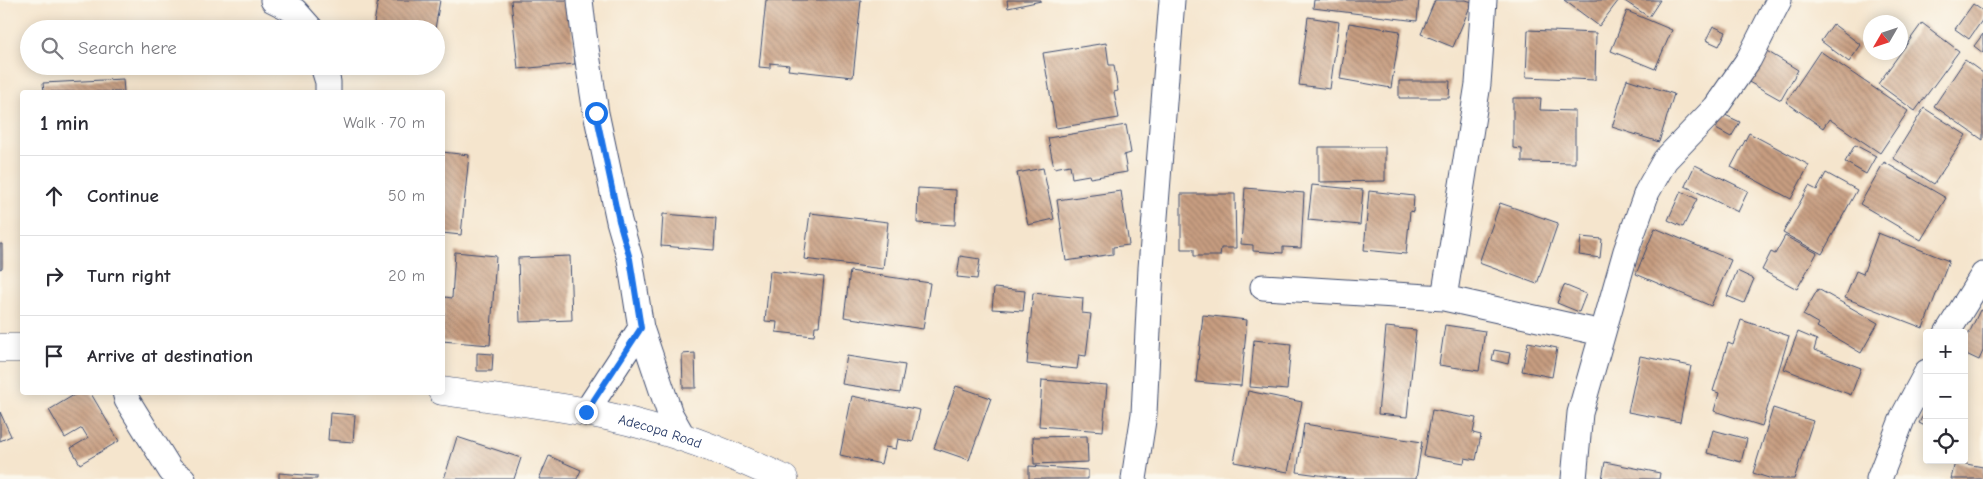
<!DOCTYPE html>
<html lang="en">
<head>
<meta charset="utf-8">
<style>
	body { margin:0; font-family:"Comic Neue",sans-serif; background:#f7f7f7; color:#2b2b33 }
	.controls { position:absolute; right:15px; bottom:15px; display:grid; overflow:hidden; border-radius:5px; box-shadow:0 2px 12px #0003 }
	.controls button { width:45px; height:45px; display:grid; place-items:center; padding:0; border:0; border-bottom:1px solid #e1e1e2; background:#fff; color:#2b2b33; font:25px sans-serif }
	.compass { position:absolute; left:1863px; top:15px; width:45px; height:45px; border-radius:50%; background:#fff; box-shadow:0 2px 12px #0003; rotate:231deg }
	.stop { position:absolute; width:15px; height:15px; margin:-11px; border:4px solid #1a73e8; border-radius:50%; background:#fff }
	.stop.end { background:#1a73e8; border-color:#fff; box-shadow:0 1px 5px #0008 }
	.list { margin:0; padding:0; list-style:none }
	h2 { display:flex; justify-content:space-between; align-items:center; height:65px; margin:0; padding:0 20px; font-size:21px }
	h2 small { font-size:16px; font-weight:400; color:#7c7c81 }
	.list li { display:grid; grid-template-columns:32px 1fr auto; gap:15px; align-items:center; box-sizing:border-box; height:80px; padding:0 20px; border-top:1px solid #e1e1e2 }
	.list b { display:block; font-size:19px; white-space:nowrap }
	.list em { font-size:16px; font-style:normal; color:#7c7c81 }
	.icon { flex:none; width:28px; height:28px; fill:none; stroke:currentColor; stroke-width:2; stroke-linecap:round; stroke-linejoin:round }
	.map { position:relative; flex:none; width:1983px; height:479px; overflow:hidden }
	.search { position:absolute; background:#fff; box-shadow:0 2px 12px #0003; left:20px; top:20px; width:425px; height:55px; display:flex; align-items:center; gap:12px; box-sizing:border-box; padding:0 18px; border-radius:28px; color:#7c7c81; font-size:19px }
	.panel { position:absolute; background:#fff; box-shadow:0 2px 12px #0003; left:20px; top:90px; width:425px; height:305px; border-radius:5px }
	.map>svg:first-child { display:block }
</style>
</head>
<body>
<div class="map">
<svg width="1983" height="479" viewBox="0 0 1983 479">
	<defs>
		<pattern id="building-back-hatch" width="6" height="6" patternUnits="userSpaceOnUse" patternTransform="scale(1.25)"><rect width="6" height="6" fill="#c79d80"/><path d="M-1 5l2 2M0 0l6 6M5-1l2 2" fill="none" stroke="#a1806c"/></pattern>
	</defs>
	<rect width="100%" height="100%" fill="#fbf7ec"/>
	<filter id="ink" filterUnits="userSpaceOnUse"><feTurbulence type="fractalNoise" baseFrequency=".02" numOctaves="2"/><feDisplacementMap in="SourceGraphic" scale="10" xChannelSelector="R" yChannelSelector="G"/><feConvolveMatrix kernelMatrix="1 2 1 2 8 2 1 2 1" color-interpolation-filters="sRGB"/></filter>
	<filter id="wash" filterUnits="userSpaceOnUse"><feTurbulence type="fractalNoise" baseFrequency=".0096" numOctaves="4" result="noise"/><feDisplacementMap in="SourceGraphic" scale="20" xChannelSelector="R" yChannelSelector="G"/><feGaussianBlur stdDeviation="1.12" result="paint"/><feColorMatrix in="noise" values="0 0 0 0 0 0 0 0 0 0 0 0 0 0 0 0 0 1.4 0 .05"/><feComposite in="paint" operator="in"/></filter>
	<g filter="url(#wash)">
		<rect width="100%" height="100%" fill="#f5e5cd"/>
		<g id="blocks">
			<path fill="url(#building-back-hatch)" d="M378,0h62l-5,29h-62z
				M511,0h58l6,64 -57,5z
				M766,0h95l-8,77 -65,-7 1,-5 -19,-2v5l-11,-1z
				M1007,0h34v1l-33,7z
				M1314,0h105l-2,21 -104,-13z
				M1435,0h31l6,2 -19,45 -32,-13z
				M1564,0h55l-20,26z
				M1623,0h37l-11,17z
				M1973,4l10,7v8l-14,20 -14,-10z
				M1627,11l45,19 -17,39 -44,-18z
				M1308,17l31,5 -9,67 -31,-4z
				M1349,23l51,8 -9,57 -51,-9z
				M1922,23l37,28 -44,60 -37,-27z
				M186,24v5h-56v-4z
				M1833,24l28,21 -12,17 -28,-21z
				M1713,26l13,6 -7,14 -13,-6z
				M1528,30l68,3 -1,47 -69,-3z
				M1983,34v19l-9,-7z
				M1106,43l3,22h5l4,26 -4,1 5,26 -63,10 -13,-75z
				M1765,50l33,20 -17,30 -34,-19z
				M1820,51l88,60 -28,42 -51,-34 -6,9 -37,-26z
				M1965,60l18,13v67l-49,-34z
				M123,79l1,13h-80l-1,-9z
				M1627,79l47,15 -15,48 -47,-15z
				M1399,81h51l-1,17h-50z
				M1513,98h28l-1,12 35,1v52l-53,-1v-13l-9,-1z
				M1924,108l42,27 -32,49 -41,-26z
				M1723,114l17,8 -9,15 -15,-8z
				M1126,125l5,28 -7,2 3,17 -37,6 -1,-3 -17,3 -2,-13 -16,3 -6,-30z
				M1749,133l60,32 -18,34 -60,-32z
				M1855,145l21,11 -10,18 -21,-12z
				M1319,147h66v34l-66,1z
				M442,152l27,3 -8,80 -19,-2z
				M1884,162l62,36 -25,42 -61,-36z
				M1695,165l53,26 -10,21 -53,-26z
				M1043,168l11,51 -26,6 -11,-52z
				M1826,173l31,17 -35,64 -39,-21 26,-47 8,4z
				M1312,185l51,5 -3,35 -52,-5z
				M918,188l38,2 -1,35 -38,-2z
				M1245,188l59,5 -3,55 -18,-1v6l-30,-2v-6l-12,-1z
				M1121,191l8,54 -16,2v7l-47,7 -9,-61z
				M1369,191l45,5 -1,16 -3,-1 -4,43 -42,-4z
				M1681,191l16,8 -14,28 -15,-7z
				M1181,194h54l1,54h-15l-1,8h-26v-7h-13z
				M1500,203l58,20 -21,61 -58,-21z
				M810,213l78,9 -5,47 -79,-10z
				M663,214l53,4 -2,32 -53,-4z
				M1655,228l76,32 -20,46 -75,-32z
				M1878,233l71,28 -26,67 -78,-30 11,-27 7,3z
				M1785,236l32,17 -20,36 -35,-19 9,-18 4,2z
				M1581,237l21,2 -2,19 -21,-3z
				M0,244h2v24l-2,1z
				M455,252l41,4 -6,89 -48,-4 3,-44 7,1z
				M570,256l2,64 -52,2 -2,-64z
				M960,256l20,3 -3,20 -20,-2z
				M770,271l54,6 -5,49h-4l-1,10 -38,-4 1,-10 -12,-1z
				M850,271l80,12 -7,46 -79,-12z
				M1737,271l17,8 -10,24 -17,-7z
				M1564,285l22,9 -7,18 -22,-9z
				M994,288l31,3 -2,20 -31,-2z
				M1818,289l60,34 -17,30 -44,-26 2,-3 -16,-9z
				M1033,293l50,5 -1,15 9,1 -5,42 -7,-1 -2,14 -50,-5z
				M1980,310l3,1v40l-4,9 -15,-7v-9z
				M1203,315l44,5 -6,66 -45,-4z
				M1741,320l48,16 -27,90 -48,-15 5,-18 -6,-2 15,-48 5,2z
				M1445,325l40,6 -6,40 -40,-6z
				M1386,327l30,3 -9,87 -29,-3z
				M1798,332l19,8 -3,10 47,18 -10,27 -67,-26z
				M1254,340l37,4 -4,46 -37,-3z
				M1528,342l29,6 -5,29 -30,-6z
				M1494,350l16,3 -2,11 -16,-4z
				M477,353l16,1 -1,17h-15z
				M695,353l1,35h-13l-1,-34z
				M847,356l58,9 -5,28 -58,-9z
				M1640,356l51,10 -11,56 -52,-10z
				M1042,380l65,5 -4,46 -64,-5z
				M956,386l35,12 -22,62 -35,-12z
				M1248,391l54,11 -14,70 -54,-10z
				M79,392h11l29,49 -39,23 -9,-16 17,-10 -6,-10 -17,10 -16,-28z
				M852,396l68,14 -7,32 -15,-3 -2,10 -11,-2 -4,17 -41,-9z
				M1773,408l40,13 -19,58h-22l-19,-6z
				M1927,408v19l-8,-4z
				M1432,410l44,8 -3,15 8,2 -5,25 -11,-2 -1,5 -40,-7z
				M0,412l11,24 -11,5z
				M330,413l25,2 -2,27 -25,-2z
				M1304,424l118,18 -6,37h-68l-51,-7z
				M1713,430l34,9 -6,23 -34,-9z
				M1087,436l1,26 -54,2 -1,-27z
				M457,437l64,21 -7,21h-70z
				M549,456l32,14 -4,9h-38z
				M1605,462l55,11 -1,6h-57z
				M1955,462l28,5v12h-32z
				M1029,466l59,4v9h-59z
				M279,473l38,3v3h-38z"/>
		</g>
	</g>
	<g filter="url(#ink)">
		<use href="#blocks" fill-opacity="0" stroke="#3c4a6f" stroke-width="1"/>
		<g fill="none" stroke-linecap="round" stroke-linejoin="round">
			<defs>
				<path id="minor" d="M273,0l22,11 16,18
					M580,0l4,35 12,78 23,108 11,38 11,69 -55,84
					M323,66l5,16v10
					M1263,287l181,11 158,35
					M1444,298l34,-214 6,-84
					M641,328l29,86 13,23
					M1947,333l36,-58
					M125,392l2,8 44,71 12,8
					M1134,479l10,-65 7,-146 21,-268
					M1574,479l6,-66 46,-162 21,-59 18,-32 51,-53 33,-48 30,-59
					M1879,479l24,-62 24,-45"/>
				<g id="tertiary">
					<path d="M0,348h22"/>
					<path id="s1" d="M442,391c48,7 97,12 144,21 68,12 135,37 198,67"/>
				</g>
			</defs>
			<use href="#minor" stroke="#3c4a6f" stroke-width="27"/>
			<use href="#tertiary" stroke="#3c4a6f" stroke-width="29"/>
			<use href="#minor" stroke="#fff" stroke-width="25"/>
			<use href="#tertiary" stroke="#fff" stroke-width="28"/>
		</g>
	</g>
	<g fill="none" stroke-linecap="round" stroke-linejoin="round" filter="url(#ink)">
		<path stroke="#1a73e8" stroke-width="6" d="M586,412l55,-84 -11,-69 -11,-38 -23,-108"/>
	</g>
	<g text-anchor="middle" stroke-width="5" stroke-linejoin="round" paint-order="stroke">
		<g font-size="14" fill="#1b2f5e" stroke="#fbf7ec">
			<text dy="5" stroke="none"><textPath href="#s1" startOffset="222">Adecopa Road</textPath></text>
		</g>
	</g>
</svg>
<div class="controls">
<button>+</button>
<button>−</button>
<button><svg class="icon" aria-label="locate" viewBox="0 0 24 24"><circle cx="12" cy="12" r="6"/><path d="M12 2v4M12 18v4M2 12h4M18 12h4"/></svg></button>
</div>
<svg class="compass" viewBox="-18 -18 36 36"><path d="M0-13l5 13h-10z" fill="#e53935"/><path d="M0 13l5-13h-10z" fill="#7c7c81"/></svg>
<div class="stop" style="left:596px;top:113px"></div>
<div class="stop end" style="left:586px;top:412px"></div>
<div class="search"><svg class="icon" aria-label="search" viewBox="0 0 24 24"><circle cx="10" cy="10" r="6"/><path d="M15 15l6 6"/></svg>Search here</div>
<section class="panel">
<h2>1 min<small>Walk · 70 m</small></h2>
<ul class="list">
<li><svg class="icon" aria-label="ahead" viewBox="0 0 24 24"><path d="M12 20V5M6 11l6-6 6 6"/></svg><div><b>Continue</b></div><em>50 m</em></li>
<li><svg class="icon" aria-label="right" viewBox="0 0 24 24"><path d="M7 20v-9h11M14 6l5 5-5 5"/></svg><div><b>Turn right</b></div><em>20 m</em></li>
<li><svg class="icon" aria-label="arrive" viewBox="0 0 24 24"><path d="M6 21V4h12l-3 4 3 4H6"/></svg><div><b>Arrive at destination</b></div></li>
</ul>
</section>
</div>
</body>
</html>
